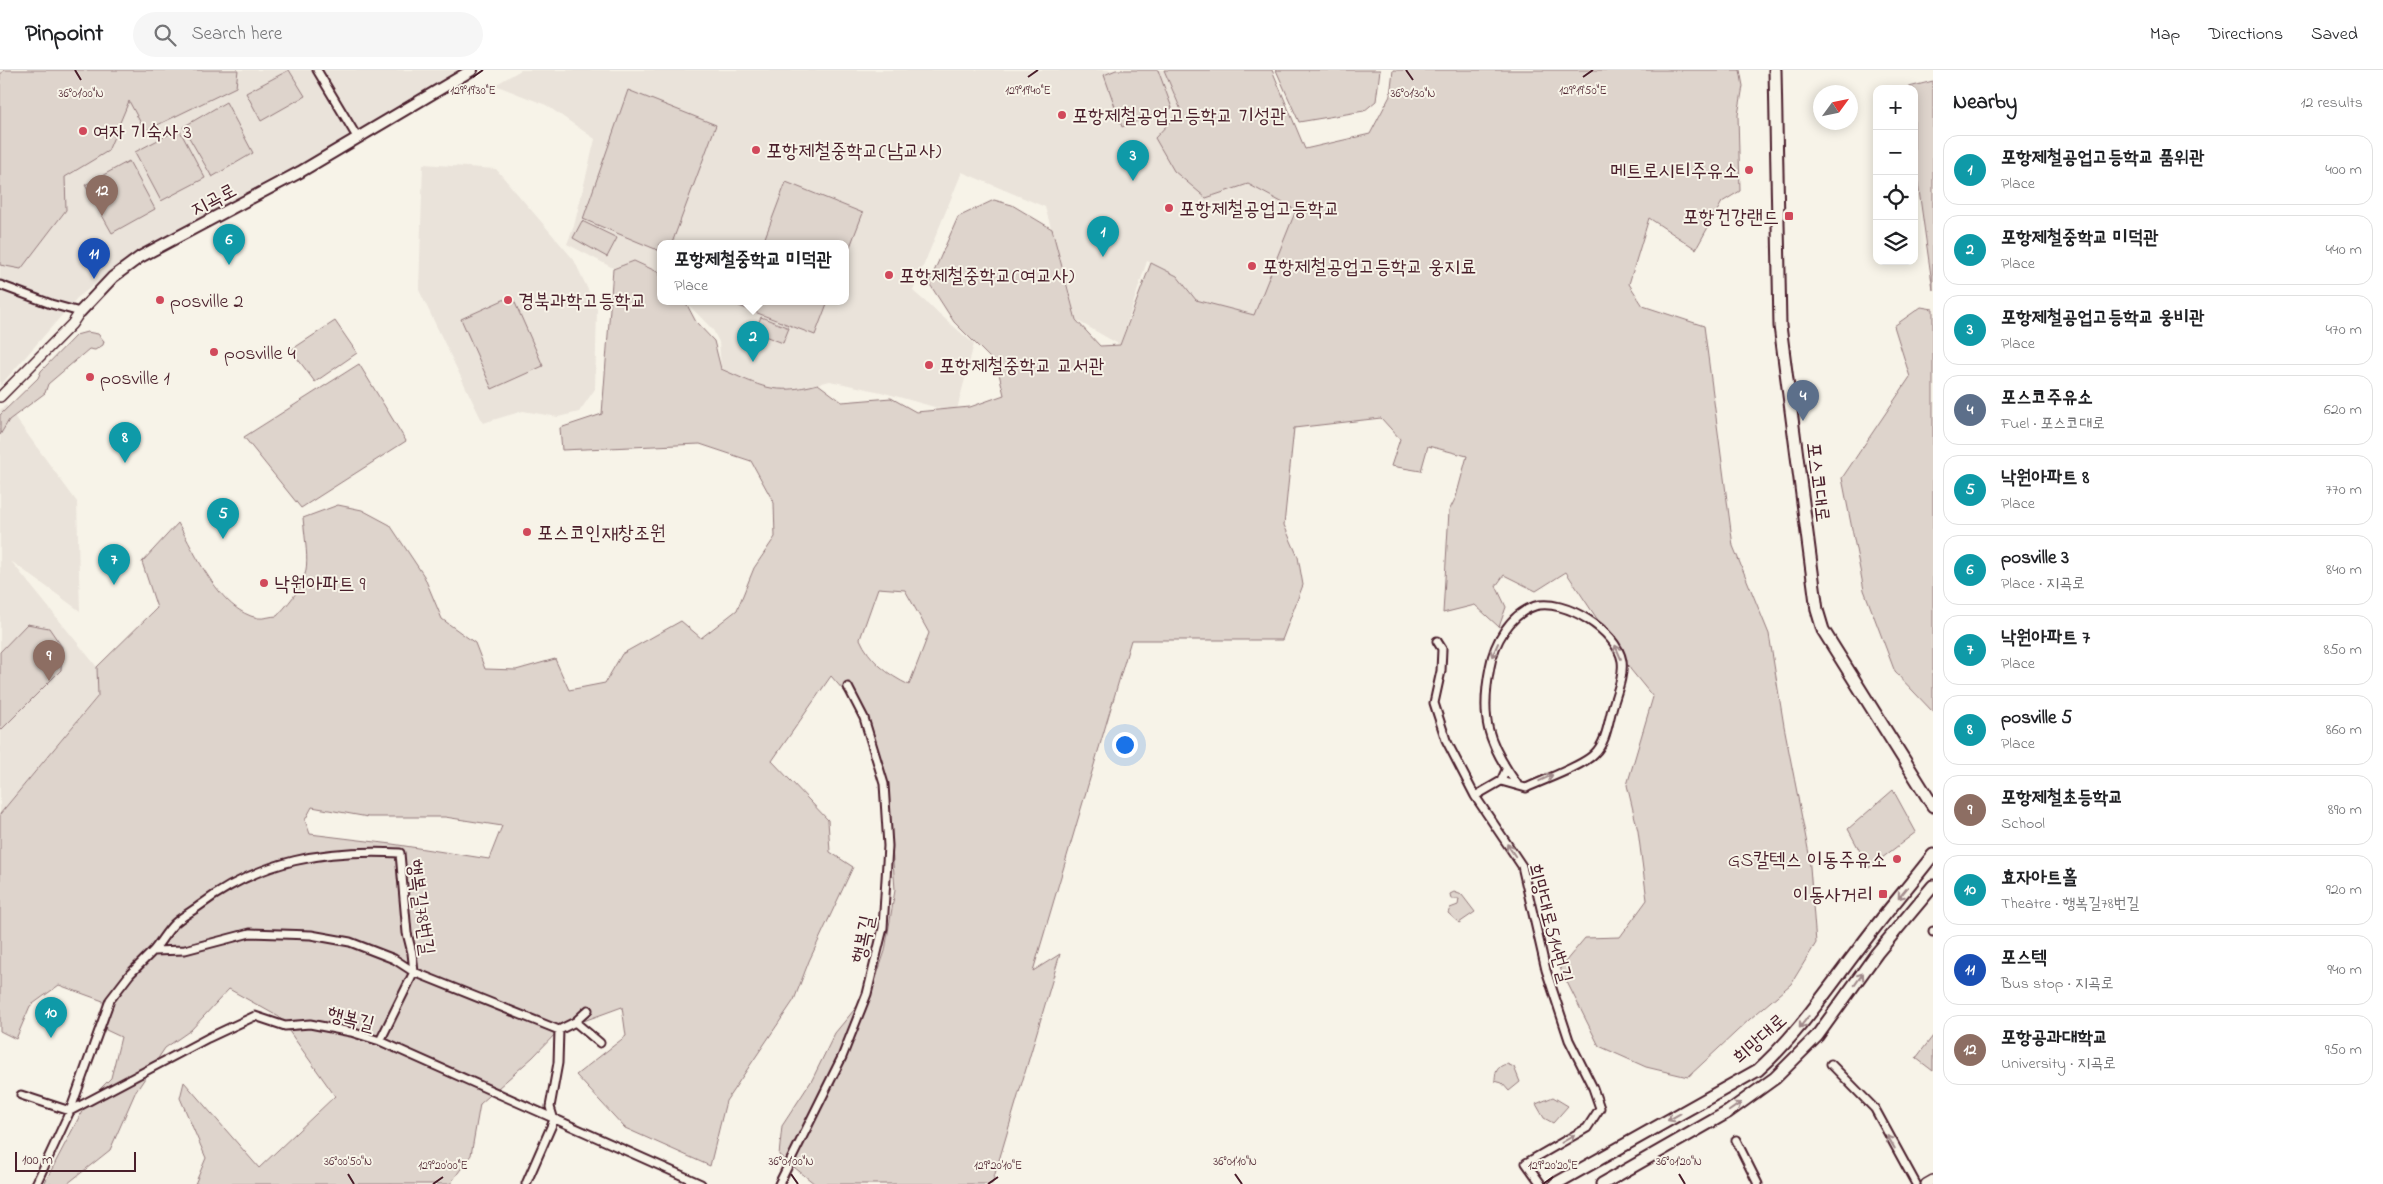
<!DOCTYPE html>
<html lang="en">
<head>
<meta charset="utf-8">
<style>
	body { margin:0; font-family:"Indie Flower","Poor Story",sans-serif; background:#f6f6f6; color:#202124 }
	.controls { position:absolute; right:15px; top:15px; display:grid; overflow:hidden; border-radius:10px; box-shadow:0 2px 12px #0003 }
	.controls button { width:45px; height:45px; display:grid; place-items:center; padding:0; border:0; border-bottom:1px solid #e0e0e0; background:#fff; color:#202124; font:25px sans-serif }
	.compass { position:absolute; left:1813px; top:15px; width:45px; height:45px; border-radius:50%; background:#fff; box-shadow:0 2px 12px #0003; rotate:57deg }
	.scale { position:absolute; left:15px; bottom:12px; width:121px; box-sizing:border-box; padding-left:5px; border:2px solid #4a1f2b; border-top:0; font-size:14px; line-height:18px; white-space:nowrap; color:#4a1f2b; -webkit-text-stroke:4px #f7f3e8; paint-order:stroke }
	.you { position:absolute; left:1124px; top:674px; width:18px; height:18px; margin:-12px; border:4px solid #fff; border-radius:50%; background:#1a73e8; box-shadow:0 0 0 8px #1a73e833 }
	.badge { display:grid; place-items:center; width:32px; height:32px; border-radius:50%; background:#d93025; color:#fff; font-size:16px; font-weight:700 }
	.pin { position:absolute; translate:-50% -41px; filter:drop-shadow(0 1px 2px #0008) }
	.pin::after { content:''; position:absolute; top:26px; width:18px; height:15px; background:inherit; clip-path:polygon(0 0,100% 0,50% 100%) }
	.popup { position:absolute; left:657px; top:170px; width:192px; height:65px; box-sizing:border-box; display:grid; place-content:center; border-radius:10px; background:#fff; filter:drop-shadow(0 1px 4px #0005); font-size:16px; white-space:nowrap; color:#757577 }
	.popup b { font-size:19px; color:#202124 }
	.popup::after { content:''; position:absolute; left:50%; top:100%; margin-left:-10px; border:10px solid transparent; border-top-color:#fff }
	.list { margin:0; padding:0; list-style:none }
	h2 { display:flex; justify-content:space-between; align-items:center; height:65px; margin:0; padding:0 20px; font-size:21px }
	h2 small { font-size:16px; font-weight:400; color:#757577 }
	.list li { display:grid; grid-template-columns:32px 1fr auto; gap:15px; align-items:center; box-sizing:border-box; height:70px; margin:0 10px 10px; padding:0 10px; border:1px solid #e0e0e0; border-radius:15px }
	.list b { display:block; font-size:19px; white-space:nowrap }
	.list p { margin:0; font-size:16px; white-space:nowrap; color:#757577 }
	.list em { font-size:16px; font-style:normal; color:#757577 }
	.icon { flex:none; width:28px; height:28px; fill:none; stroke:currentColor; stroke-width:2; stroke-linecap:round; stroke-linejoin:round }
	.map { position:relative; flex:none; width:1933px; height:1114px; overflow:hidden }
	header { display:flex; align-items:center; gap:30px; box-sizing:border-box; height:70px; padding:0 25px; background:#fff; border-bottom:1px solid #e0e0e0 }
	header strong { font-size:24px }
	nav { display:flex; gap:28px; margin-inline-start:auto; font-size:18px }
	.search { width:350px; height:45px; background:#f6f6f6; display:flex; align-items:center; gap:12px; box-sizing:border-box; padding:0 18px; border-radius:28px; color:#757577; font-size:19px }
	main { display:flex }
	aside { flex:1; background:#fff }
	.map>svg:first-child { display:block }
</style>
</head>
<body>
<header>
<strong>Pinpoint</strong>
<div class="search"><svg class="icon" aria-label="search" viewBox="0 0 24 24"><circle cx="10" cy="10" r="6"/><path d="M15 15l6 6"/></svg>Search here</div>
<nav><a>Map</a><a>Directions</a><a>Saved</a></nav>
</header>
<main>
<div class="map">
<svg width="1933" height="1114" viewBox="0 0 1933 1114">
	<rect width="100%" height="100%" fill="#f7f3e8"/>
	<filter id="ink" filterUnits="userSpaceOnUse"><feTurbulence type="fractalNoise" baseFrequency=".02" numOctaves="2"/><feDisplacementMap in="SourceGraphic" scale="10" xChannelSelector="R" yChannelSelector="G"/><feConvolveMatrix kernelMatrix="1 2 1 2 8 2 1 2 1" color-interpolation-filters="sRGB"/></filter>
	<g filter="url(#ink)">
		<path fill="#eae3da" d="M0,0h476l-108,61 -97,48 -135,74 -59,45 -77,88z
			M521,0h643l17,41 67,73 48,26 -41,105 -59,-15 -19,-24 -30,-15 -27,84 -44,-25 -6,-27 -25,-86 -83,-35 -49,119 61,53 -18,69 -75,-21 -51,-11 -36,9 -29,-2 -44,-19 -2,-27 -6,-12 -28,-29h161v-58h-186v30l-26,-12 -21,7 -46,-24 7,-18 21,-87 -49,-34 -51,-20z
			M423,94l73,5 78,91 23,49 -2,80 -16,23 -21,5 -35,-6 -40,12 -64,-133z
			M6,335l71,97 3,109 -69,-50 86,106 1,28 -98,119v-404z"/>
		<path fill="#ded4cc" stroke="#947a7c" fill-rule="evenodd" d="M4,0h234l-2,17 -91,44 -16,-30 -21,50 -43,26 1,33 -45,59 -21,-4v-190z
			M289,0l16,26 -44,25 -15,-28z
			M1116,0h42l14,38 -50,19 -18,-52z
			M1164,0h108l33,79 65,-15 20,-38 3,-26h347l3,16 -5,29 2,76 -18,11 -26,47 -47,-31 -20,66 14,22 61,20 29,220 36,88 15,92 25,128 7,89 -25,41 -41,35 -62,58 -42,-10 -47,-21 -39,-78 25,-30 35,-1 27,-37 -9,-69 -11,-46 26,-88 -22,-27 -65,-98 -30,19 -32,-16 -8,11 10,21 -7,20 -24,-22 -32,8 6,-102 7,-14 11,-41 -39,-10 -7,25 -30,-5 9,-27 -19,-21 -87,10 -10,97 14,32 5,28 -21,55h-151l-98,331 27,-17 -68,230h-177l-36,-29 3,-29 30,-46 23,-47 38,-46 12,-36 10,-61 -5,-72 -5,-37 -8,-23 -9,-39 -37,-43 -59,85 56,59 2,32 23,15 -44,94 -15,39 -68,101 -16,65 -85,-38 -49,-53 50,-39 -4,-29 -63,23 -26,27 -53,47 -9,51 -21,29h-255l11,-26 -26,-60 4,-16 75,86 76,-72 -56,-79 -50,-28 -38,41 -26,18 -30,45 -25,57 -43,34h-23l43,-82 24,-24 10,-41 -15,-7 -3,-29 -44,-16 -29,21 -14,33 -16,-8v-217l98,-118 -1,-29 60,-59 -15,-46 36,-39c17,30 42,88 80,95 5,1 13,-2 19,-2 37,-40 31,-47 26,-98l35,-13 24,5 28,15 34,51 18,43 33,24 10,26 31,1 39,-11 14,31 36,-7 17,-29 59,-33 20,17 36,-28 17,-42 21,-31 -1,-34 -23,-42 -51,-17 -138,6 -2,-22 42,-14 11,-145 21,-8 26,12v28h25l11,21 18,19 7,28c40,17 53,27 97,15l24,18 49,-4 25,14 54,-5 34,-12 -7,-30 -43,-43 -25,-39 29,-66 36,-17 18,5 40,24 24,91 24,26 20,-1 31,-82 26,13 19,24 58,15 42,-105 -48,-26 -42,14 -32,-27 -19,-33 26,-28zM878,518l27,2 24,43 -20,52c-21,-10 -40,-25 -49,-46zM312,737l56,10h77l57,9 -13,33 -97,-15 -82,-10 -5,-14z
			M1276,0h104l-4,31 -12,10 -65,11z
			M1933,11v209l-19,-135v-66l-9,-1z
			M628,20l88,35 -44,118h-12v8l-77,-32z
			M226,32l27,51 -41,24 -29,-50z
			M179,59l26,49 -44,23 -26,-49z
			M129,91l26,48 -43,24 -27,-48z
			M786,112l77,31 -17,44v-14h-83z
			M582,151l35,17 -10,19 -34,-19z
			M512,226l31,70 -51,23 -31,-70z
			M741,231h87l-13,34 -76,-29z
			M1921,237l12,2v403l-38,-40 -31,-82 -22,-112 68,-101 -16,-51z
			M761,247l28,11 -6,15 -29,-11z
			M335,251l22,32 -42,29 -24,-32z
			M87,262l11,2 6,7 -1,4 -8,5 -6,-1 -41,35 -3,9 -36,27 -9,15v-20l38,-37 3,-7 35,-36z
			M359,294l47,77 -105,67 -57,-71z
			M27,554l22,4 13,19 -1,23 -61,61v-79z
			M1893,720l23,42 -47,36 -21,-39z
			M1454,822l8,3 13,17 -16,11 -11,-10 2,-5 8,-3 1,-6h-8l-1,-5z
			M1933,966v35l-17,-13z
			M1507,994l7,3 6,15 -11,9 -7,-8 -7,-2c0,-9 2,-15 12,-17z
			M1553,1027l15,9 -15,17 -9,-5 -8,-14z"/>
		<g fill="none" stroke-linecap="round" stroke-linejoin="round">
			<defs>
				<path id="minor" d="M317,0l40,67
					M0,215l51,19 29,8
					M1437,571l5,8 -1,22 -7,32 12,37 29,56 47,70 24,104 23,70 24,48 7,20 -13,20 -61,35 15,21
					M1501,711l25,7c17,-8 57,-22 68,-34 12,-11 14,-30 18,-45 4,-15 12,-32 10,-48 -5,-30 -58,-63 -87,-55 -25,8 -41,37 -45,61 -10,51 -3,75 27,117
					M1475,726l26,-15 5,-11
					M1933,861v1
					M153,881c7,-8 13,-19 21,-27 7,-7 17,-12 25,-18 61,-46 126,-57 201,-53l7,80 5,20 2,19 -34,69
					M575,952l13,-12
					M559,960l16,-8 25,21
					M1831,994l44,45 41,75
					M21,1025l49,16 40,-111 20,-26 23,-23 32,-1 65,-17 61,2 39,7 44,17 20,13 145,58
					M1736,1070l22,44
					M36,1114l34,-73 138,-73 47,-22 30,10 25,-2 41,8 29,9 321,143
					M526,1114l28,-64 -4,-13 8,-44 1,-33
					M779,1114l63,-127 25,-63 16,-66 5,-82 -4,-62 -20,-66 -16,-31"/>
				<path id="tertiary" d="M0,327l72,-73 8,-12
					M1926,1114l7,-4"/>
				<path id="secondary" d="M80,242l33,-35 27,-20 160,-85 172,-102"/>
				<path id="primary" d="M1775,0l5,256 37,284 6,20 110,176
					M1555,1114l203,-114c40,-36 69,-80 102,-123 23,-31 49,-61 73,-92
					M1602,1114l126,-72 47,-34 42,-42 60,-83 56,-67"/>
			</defs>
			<use href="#minor" stroke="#4a1f2b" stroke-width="11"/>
			<use href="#tertiary" stroke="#4a1f2b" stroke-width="12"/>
			<use href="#secondary" stroke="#4a1f2b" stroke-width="14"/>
			<use href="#primary" stroke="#4a1f2b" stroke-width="15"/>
			<use href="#minor" stroke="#f7f3e8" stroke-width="7"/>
			<use href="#tertiary" stroke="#f7f3e8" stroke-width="9"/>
			<use href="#secondary" stroke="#f7f3e8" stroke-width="10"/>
			<use href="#primary" stroke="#f7f3e8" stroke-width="11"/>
		</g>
		<defs><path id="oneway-shaft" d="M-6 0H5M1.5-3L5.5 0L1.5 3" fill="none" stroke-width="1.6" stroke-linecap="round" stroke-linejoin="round" transform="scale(1.25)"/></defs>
		<g stroke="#a0898a">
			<use href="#oneway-shaft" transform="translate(1495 580) rotate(114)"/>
			<use href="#oneway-shaft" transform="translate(1618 582) rotate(-113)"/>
			<use href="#oneway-shaft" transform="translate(1546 708) rotate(-25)"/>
			<use href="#oneway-shaft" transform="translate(1511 780) rotate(-124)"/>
			<use href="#oneway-shaft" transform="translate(1903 823) rotate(129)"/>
			<use href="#oneway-shaft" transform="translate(1859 909) rotate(-55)"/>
			<use href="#oneway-shaft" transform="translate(1804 952) rotate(128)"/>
			<use href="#oneway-shaft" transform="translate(1735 1037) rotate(-35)"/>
			<use href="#oneway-shaft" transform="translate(1674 1047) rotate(151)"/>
			<use href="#oneway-shaft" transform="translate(1568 1069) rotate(-30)"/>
			<use href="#oneway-shaft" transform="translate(1891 1072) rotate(-120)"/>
		</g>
	</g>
	<path fill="none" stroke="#4a1f2b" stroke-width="2" d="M75,0l6,10M1406,0l7,10M473,7l10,-7M1028,7l10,-7M1583,7l10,-7M348,1104l6,10M791,1104l7,10M1235,1104l7,10M1679,1104l6,10M433,1114l10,-7M988,1114l10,-7M1543,1114l10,-7"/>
	<g fill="#d1495b" stroke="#f7f3e8" stroke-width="2">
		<circle cx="1062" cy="45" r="5"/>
		<circle cx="83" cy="61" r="5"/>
		<circle cx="756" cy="80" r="5"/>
		<circle cx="1749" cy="100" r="5"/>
		<circle cx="1169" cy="138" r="5"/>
		<rect x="1784" y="141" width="10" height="10" rx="2.5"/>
		<circle cx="1252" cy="196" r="5"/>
		<circle cx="889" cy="205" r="5"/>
		<circle cx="160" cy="230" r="5"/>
		<circle cx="508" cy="230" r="5"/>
		<circle cx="214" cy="282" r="5"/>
		<circle cx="929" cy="295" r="5"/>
		<circle cx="90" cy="307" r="5"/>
		<circle cx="527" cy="462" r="5"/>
		<circle cx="264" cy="513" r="5"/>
		<circle cx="1897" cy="789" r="5"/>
		<rect x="1878" y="819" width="10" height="10" rx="2.5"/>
	</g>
	<g text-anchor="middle" stroke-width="4" stroke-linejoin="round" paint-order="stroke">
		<g font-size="20" fill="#4a1f2b" stroke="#f7f3e8" text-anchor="start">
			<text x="1072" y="52">포항제철공업고등학교 기성관</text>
			<text x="93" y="68">여자 기숙사 3</text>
			<text x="766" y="87">포항제철중학교(남교사)</text>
			<text x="1739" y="107" text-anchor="end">메트로시티주유소</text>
			<text x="1179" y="145">포항제철공업고등학교</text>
			<text x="1779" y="153" text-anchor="end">포항건강랜드</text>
			<text x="1262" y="203">포항제철공업고등학교 웅지료</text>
			<text x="899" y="212">포항제철중학교(여교사)</text>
			<text x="170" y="237">posville 2</text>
			<text x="518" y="237">경북과학고등학교</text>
			<text x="224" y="289">posville 4</text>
			<text x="939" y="302">포항제철중학교 교서관</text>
			<text x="100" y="314">posville 1</text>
			<text x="537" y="469">포스코인재창조원</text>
			<text x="274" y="520">낙원아파트 9</text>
			<text x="1887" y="796" text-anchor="end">GS칼텍스 이동주유소</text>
			<text x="1873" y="831" text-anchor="end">이동사거리</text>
		</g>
		<g font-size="20" fill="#4a1f2b" stroke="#f7f3e8">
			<text transform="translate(213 129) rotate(-28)" y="7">지곡로</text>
			<text transform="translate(1819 412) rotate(83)" y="7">포스코대로</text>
			<text transform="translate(422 837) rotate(82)" y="7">행복길78번길</text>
			<text transform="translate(1551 853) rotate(75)" y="7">희망대로514번길</text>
			<text transform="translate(862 869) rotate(-79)" y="7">행복길</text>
			<text transform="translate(351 948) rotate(14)" y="7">행복길</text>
			<text transform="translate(1759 968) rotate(-42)" y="7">희망대로</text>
		</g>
	</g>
	<g font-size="12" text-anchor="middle" fill="#4a1f2b" stroke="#f7f3e8" stroke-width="4" stroke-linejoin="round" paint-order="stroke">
		<text x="473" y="24">129°19'30"E</text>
		<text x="1028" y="24">129°19'40"E</text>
		<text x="1583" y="24">129°19'50"E</text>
		<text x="81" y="27">36°01'00"N</text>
		<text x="1413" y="27">36°01'30"N</text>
		<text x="348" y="1095">36°00'50"N</text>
		<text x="791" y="1095">36°01'00"N</text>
		<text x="1235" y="1095">36°01'10"N</text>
		<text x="1679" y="1095">36°01'20"N</text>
		<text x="443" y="1099">129°20'00"E</text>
		<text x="998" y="1099">129°20'10"E</text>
		<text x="1553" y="1099">129°20'20"E</text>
	</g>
</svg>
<div class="controls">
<button>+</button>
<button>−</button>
<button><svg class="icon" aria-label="locate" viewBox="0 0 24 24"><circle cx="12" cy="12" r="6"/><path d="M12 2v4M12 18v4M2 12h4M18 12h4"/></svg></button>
<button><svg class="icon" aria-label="layers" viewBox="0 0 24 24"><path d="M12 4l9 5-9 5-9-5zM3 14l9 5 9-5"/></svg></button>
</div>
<svg class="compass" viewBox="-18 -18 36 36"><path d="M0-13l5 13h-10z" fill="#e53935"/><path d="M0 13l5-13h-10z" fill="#757577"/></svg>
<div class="scale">100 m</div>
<div class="you"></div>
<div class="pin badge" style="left:1103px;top:187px;background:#0f9aa8">1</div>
<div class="pin badge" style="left:753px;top:292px;background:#0f9aa8">2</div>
<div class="popup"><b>포항제철중학교 미덕관</b>Place</div>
<div class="pin badge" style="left:1133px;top:111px;background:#0f9aa8">3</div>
<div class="pin badge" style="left:1803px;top:351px;background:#5c6f8a">4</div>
<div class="pin badge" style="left:223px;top:469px;background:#0f9aa8">5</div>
<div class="pin badge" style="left:229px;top:195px;background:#0f9aa8">6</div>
<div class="pin badge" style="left:114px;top:515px;background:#0f9aa8">7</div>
<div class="pin badge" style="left:125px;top:393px;background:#0f9aa8">8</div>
<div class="pin badge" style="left:49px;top:611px;background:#8d6e63">9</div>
<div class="pin badge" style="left:51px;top:968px;background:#0f9aa8">10</div>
<div class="pin badge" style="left:94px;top:209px;background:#1a4fb4">11</div>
<div class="pin badge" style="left:102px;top:146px;background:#8d6e63">12</div>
</div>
<aside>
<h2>Nearby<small>12 results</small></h2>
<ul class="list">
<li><span class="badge" style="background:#0f9aa8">1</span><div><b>포항제철공업고등학교 품위관</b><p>Place</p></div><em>400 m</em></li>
<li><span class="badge" style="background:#0f9aa8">2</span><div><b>포항제철중학교 미덕관</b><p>Place</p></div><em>440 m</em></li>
<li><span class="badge" style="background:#0f9aa8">3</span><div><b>포항제철공업고등학교 웅비관</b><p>Place</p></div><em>470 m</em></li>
<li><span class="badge" style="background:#5c6f8a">4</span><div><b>포스코주유소</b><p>Fuel · 포스코대로</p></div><em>620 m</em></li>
<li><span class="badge" style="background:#0f9aa8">5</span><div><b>낙원아파트 8</b><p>Place</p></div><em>770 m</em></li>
<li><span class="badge" style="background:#0f9aa8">6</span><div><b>posville 3</b><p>Place · 지곡로</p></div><em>840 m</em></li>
<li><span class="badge" style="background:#0f9aa8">7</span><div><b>낙원아파트 7</b><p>Place</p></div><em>850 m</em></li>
<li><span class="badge" style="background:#0f9aa8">8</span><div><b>posville 5</b><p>Place</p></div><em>860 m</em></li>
<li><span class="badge" style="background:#8d6e63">9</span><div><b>포항제철초등학교</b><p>School</p></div><em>890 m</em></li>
<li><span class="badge" style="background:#0f9aa8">10</span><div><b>효자아트홀</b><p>Theatre · 행복길78번길</p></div><em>920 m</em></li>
<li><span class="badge" style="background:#1a4fb4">11</span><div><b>포스텍</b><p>Bus stop · 지곡로</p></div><em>940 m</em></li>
<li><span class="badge" style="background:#8d6e63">12</span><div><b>포항공과대학교</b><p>University · 지곡로</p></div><em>950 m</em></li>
</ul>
</aside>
</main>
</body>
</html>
